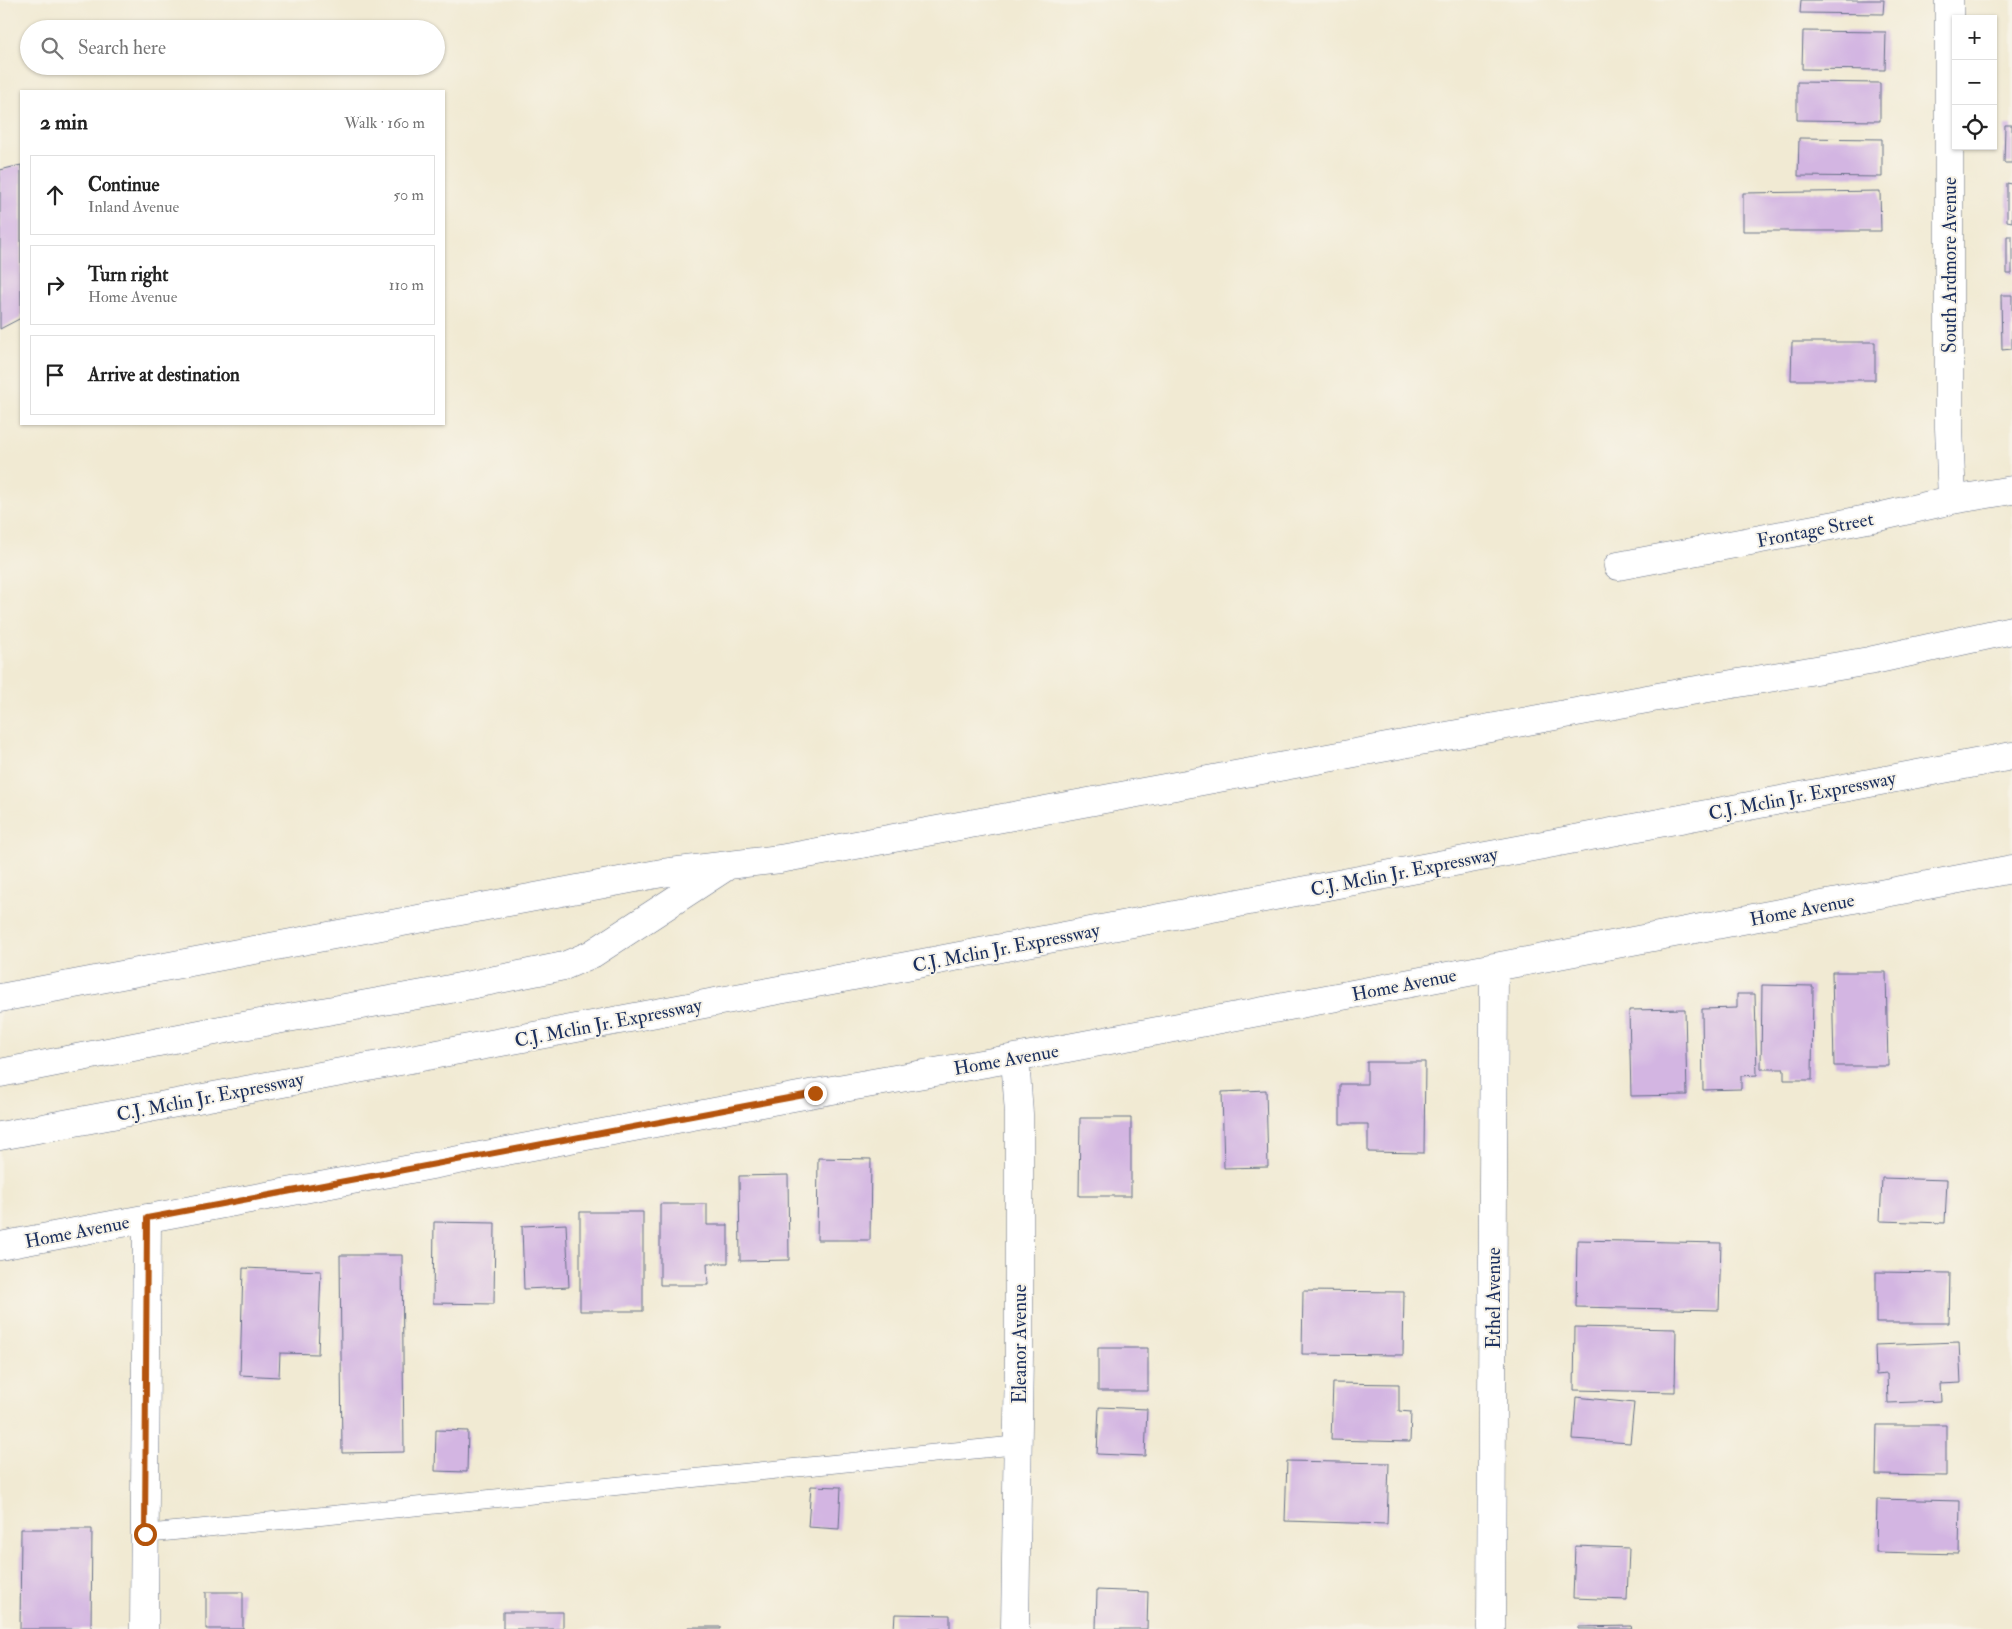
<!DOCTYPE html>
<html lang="en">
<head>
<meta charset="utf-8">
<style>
	body { margin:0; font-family:"IM FELL Double Pica",serif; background:#f2f2f2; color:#222 }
	.controls { position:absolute; right:15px; top:15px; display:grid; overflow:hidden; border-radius:0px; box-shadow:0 1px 4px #0004 }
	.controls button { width:45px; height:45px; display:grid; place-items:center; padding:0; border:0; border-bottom:1px solid #e0e0e0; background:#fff; color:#222; font:25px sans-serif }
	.stop { position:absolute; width:15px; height:15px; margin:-11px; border:4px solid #b45309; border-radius:50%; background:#fff }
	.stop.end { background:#b45309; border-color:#fff; box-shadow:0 1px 5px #0008 }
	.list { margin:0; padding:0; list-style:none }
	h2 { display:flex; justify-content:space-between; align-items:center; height:65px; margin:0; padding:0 20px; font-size:21px }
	h2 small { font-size:16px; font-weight:400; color:#767676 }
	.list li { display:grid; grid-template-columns:32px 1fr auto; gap:15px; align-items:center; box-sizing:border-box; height:80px; margin:0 10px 10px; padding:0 10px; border:1px solid #e0e0e0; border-radius:0px }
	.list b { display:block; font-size:19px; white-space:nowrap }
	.list p { margin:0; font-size:16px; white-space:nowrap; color:#767676 }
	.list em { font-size:16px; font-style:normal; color:#767676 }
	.icon { flex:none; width:28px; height:28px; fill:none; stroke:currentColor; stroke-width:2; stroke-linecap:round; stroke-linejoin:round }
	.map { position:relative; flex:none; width:2012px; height:1629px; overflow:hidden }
	.search { position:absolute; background:#fff; box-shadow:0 1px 4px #0004; left:20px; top:20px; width:425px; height:55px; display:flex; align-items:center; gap:12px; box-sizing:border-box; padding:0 18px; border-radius:28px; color:#767676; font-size:19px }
	.panel { position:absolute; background:#fff; box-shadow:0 1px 4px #0004; left:20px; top:90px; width:425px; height:335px; border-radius:0px }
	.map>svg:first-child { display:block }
</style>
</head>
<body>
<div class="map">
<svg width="2012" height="1629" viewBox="0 0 2012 1629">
	<rect width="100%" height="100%" fill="#f7f3e8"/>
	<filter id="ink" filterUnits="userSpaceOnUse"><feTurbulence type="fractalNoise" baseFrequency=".02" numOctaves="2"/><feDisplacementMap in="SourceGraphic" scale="10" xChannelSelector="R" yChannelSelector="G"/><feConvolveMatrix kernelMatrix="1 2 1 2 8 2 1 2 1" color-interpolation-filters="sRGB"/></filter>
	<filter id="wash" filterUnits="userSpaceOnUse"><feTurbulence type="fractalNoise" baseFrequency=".0096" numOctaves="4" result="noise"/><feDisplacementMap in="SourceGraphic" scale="20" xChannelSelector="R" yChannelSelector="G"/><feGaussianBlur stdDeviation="1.12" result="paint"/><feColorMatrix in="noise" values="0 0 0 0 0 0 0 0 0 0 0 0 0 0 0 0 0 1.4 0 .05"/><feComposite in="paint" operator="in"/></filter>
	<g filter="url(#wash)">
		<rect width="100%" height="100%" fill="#f1ead3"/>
		<g id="blocks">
			<path fill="#d3b5e2" d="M1801,0h83l-1,14 -83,-1z
				M1803,31l83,1 -1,38 -83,-1z
				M1797,82l83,1v38l-83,-1z
				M2005,125h7v38h-8z
				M1799,138l83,1v38l-84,-1z
				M21,165v153l-21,11v-159z
				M2007,183l5,1v38l-5,-1z
				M1880,191l1,40h-138v-38z
				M2007,236h5v38h-5z
				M2001,295h11v54l-10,1z
				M1792,342h83v38h-84z
				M1832,972h54l2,94h-54z
				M1762,985l51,1 -1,94h-28v-11h-23z
				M1737,994h18l2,81 -16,1v13l-38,1 -1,-81 35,-1z
				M1685,1009l2,86 -56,1 -2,-86z
				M1367,1062h58l-1,91 -56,-1v-28h-28v-40h27z
				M1266,1090l2,77 -44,1 -2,-76z
				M1080,1118h51v78h-52z
				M818,1158l53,1 -1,81h-53z
				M788,1175l1,85 -49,1 -1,-85z
				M1882,1178l65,2 -2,43 -65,-2z
				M660,1204h47v21h21v38h-21l1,22h-48z
				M580,1212h63v99h-63z
				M434,1222l61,1 -1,81 -61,-1z
				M566,1224l3,63 -45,2 -2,-63z
				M1577,1240l144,3 -2,67 -143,-3z
				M340,1255h62l2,197 -62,1z
				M243,1268l78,3 -3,83 -38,-1 -1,24 -39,-2z
				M1876,1272l74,1 -1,50h-73z
				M1303,1291l101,1 -1,63 -101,-1z
				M1575,1327l101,2 -1,63 -101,-2z
				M1959,1342l2,41 -21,1 1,17 -53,2 -1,-29 -11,1 -1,-30z
				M1098,1348h50v43h-50z
				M1333,1383l66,1v27l12,1 -1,30 -79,-2z
				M1576,1397l58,6 -4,40 -57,-4z
				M1099,1407l48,2 -2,47 -48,-2z
				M1877,1425h69v51l-70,-1z
				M436,1430l32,1 -1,41 -32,-1z
				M1287,1461l102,2 -2,61 -102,-3z
				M811,1486l30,1 -2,42 -31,-2z
				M1877,1499l83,2 -1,53 -83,-2z
				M21,1529h71l-1,100h-71z
				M1575,1546l54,2 -2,52 -54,-2z
				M1097,1590l51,2 -1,37h-51z
				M206,1592h37v37h-37z
				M503,1612h60v17h-60z
				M895,1614l55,1v14h-56z
				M1631,1626l1,3h-54v-2z
				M688,1627h33v2h-33z"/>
		</g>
	</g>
	<g filter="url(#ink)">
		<use href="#blocks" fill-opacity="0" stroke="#667087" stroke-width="1"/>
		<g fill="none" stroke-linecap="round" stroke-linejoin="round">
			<defs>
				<path id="lane" d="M145,1534l873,-89"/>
				<path id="street" d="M1949,0v428l3,72
					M1618,566l260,-49 74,-17 60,-10
					M1015,1058l4,56v240l-4,275
					M0,1246l815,-153 200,-35 997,-189
					M144,1629l3,-411
					M1491,1629l3,-662"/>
				<path id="highway" d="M0,998l662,-125 118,-14 905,-167 184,-31 143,-31
					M0,1073l215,-42 225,-40 124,-25 28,-12 132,-86
					M0,1136l875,-164 1137,-216"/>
			</defs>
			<use href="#lane" stroke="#667087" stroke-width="19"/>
			<use href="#street" stroke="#667087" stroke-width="29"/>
			<use href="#highway" stroke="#667087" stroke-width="29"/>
			<use href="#lane" stroke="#fff" stroke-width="18"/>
			<use href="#street" stroke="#fff" stroke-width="28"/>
			<use href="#highway" stroke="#fff" stroke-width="28"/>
		</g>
	</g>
	<g fill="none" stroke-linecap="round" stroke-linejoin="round" filter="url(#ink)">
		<path stroke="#b45309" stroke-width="6" d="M145,1534l2,-316 668,-125"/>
	</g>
	<g text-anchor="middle" stroke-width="4" stroke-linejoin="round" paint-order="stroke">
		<g font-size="19" fill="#1b2f5e" stroke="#f7f3e8">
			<text transform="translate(1949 265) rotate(-90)" y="7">South Ardmore Avenue</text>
			<text transform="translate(1815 529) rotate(-11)" y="7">Frontage Street</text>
			<text transform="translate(1802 795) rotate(-11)" y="7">C.J. Mclin Jr. Expressway</text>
			<text transform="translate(1404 871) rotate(-11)" y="7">C.J. Mclin Jr. Expressway</text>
			<text transform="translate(1802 909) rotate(-11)" y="7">Home Avenue</text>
			<text transform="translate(1006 947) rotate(-11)" y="7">C.J. Mclin Jr. Expressway</text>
			<text transform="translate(1404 984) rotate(-11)" y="7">Home Avenue</text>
			<text transform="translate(608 1022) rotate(-11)" y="7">C.J. Mclin Jr. Expressway</text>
			<text transform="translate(1006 1059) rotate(-10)" y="7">Home Avenue</text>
			<text transform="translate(210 1096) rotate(-11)" y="7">C.J. Mclin Jr. Expressway</text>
			<text transform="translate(77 1231) rotate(-11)" y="7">Home Avenue</text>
			<text transform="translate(1493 1298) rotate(-90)" y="7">Ethel Avenue</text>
			<text transform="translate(1019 1344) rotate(-90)" y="7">Eleanor Avenue</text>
		</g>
	</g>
</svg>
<div class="controls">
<button>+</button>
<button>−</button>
<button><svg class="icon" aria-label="locate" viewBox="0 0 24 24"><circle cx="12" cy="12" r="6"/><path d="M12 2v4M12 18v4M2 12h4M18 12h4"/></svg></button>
</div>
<div class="stop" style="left:145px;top:1534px"></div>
<div class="stop end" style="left:815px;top:1093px"></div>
<div class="search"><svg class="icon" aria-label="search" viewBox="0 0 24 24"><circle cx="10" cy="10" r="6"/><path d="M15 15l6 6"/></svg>Search here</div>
<section class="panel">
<h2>2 min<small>Walk · 160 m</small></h2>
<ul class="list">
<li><svg class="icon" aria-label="ahead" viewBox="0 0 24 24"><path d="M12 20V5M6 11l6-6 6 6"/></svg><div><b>Continue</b><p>Inland Avenue</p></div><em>50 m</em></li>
<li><svg class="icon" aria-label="right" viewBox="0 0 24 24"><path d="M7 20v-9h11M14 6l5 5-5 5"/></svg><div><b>Turn right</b><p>Home Avenue</p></div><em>110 m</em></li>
<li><svg class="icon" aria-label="arrive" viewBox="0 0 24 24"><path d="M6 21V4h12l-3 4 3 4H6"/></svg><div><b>Arrive at destination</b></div></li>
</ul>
</section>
</div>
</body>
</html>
